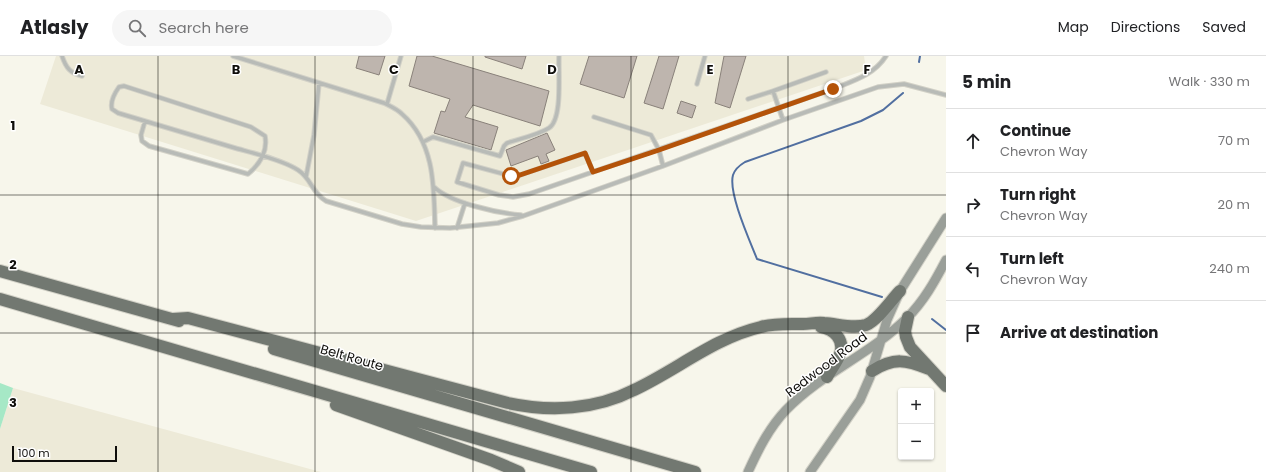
<!DOCTYPE html>
<html lang="en">
<head>
<meta charset="utf-8">
<style>
	body { margin:0; font-family:Poppins,sans-serif; background:#f6f6f6; color:#202124 }
	.controls { position:absolute; right:12px; bottom:12px; display:grid; overflow:hidden; border-radius:4px; box-shadow:0 1px 3px #0004 }
	.controls button { width:36px; height:36px; display:grid; place-items:center; padding:0; border:0; border-bottom:1px solid #e0e0e0; background:#fff; color:#202124; font:20px sans-serif }
	.scale { position:absolute; left:12px; bottom:10px; width:105px; box-sizing:border-box; padding-left:4px; border:2px solid #0f0e0b; border-top:0; font-size:11px; line-height:14px; white-space:nowrap; color:#0f0e0b; -webkit-text-stroke:3px #fff; paint-order:stroke }
	.stop { position:absolute; width:12px; height:12px; margin:-9px; border:3px solid #b45309; border-radius:50%; background:#fff }
	.stop.end { background:#b45309; border-color:#fff; box-shadow:0 1px 4px #0008 }
	.list { margin:0; padding:0; list-style:none }
	h2 { display:flex; justify-content:space-between; align-items:center; height:52px; margin:0; padding:0 16px; font-size:17px }
	h2 small { font-size:13px; font-weight:400; color:#757577 }
	.list li { display:grid; grid-template-columns:26px 1fr auto; gap:12px; align-items:center; box-sizing:border-box; height:64px; padding:0 16px; border-top:1px solid #e0e0e0 }
	.list b { display:block; font-size:15px; white-space:nowrap }
	.list p { margin:0; font-size:13px; white-space:nowrap; color:#757577 }
	.list em { font-size:13px; font-style:normal; color:#757577 }
	.icon { flex:none; width:22px; height:22px; fill:none; stroke:currentColor; stroke-width:2; stroke-linecap:round; stroke-linejoin:round }
	.map { position:relative; flex:none; width:946px; height:416px; overflow:hidden }
	header { display:flex; align-items:center; gap:24px; box-sizing:border-box; height:56px; padding:0 20px; background:#fff; border-bottom:1px solid #e0e0e0 }
	header strong { font-size:19px }
	nav { display:flex; gap:22px; margin-inline-start:auto; font-size:14px }
	.search { width:280px; height:36px; background:#f6f6f6; display:flex; align-items:center; gap:10px; box-sizing:border-box; padding:0 14px; border-radius:22px; color:#757577; font-size:15px }
	main { display:flex }
	aside { flex:1; background:#fff }
	.map>svg:first-child { display:block }
</style>
</head>
<body>
<header>
<strong>Atlasly</strong>
<div class="search"><svg class="icon" aria-label="search" viewBox="0 0 24 24"><circle cx="10" cy="10" r="6"/><path d="M15 15l6 6"/></svg>Search here</div>
<nav><a>Map</a><a>Directions</a><a>Saved</a></nav>
</header>
<main>
<div class="map">
<svg width="946" height="416" viewBox="0 0 946 416">
	<rect width="100%" height="100%" fill="#f7f6eb"/>
	<path fill="#edead8" d="M56,0h808l2,14 -450,151 -376,-117z
		M13,332l308,84h-321v-43z"/>
	<path fill="#a6e8c6" d="M0,327l13,5 -13,41z"/>
	<g fill="none" stroke-linecap="round" stroke-linejoin="round">
		<path stroke="#516fa0" stroke-width="2" d="M919,6l1,-6
			M882,241l-125,-38c-7,-18 -29,-66 -24,-84 2,-6 7,-10 12,-13l116,-41 22,-11 20,-17
			M932,263l14,11"/>
	</g>
	<path fill="#beb5ae" stroke="#89817a" d="M359,0h26l-6,19 -23,-7z
		M417,0h15l117,35 -9,35 -67,-21 -8,12 33,10 -7,23 -57,-17 7,-22 4,1 5,-13 -41,-13z
		M485,0h41l-4,13 -37,-12z
		M589,0h48l-13,42 -44,-14z
		M659,0h20l-16,53 -19,-6z
		M724,0h22l-16,52 -15,-5z
		M681,45l15,5 -4,12 -15,-5z
		M547,77l8,17 -9,4 3,7 -8,3 -3,-8 -27,10 -5,-16z"/>
	<g fill="none" stroke-linecap="round" stroke-linejoin="round">
		<defs>
			<path id="service" d="M62,0c4,12 8,17 20,20
				M233,0l151,47c6,3 13,6 18,11 33,29 32,73 33,114
				M697,28l8,-28
				M773,35l53,-19
				M748,43l25,-8 10,29
				M387,48l14,-48
				M594,61l57,18 8,15 4,16
				M145,65l-4,14 1,6 7,5 99,28c12,-10 20,-22 17,-38l-14,-9 -127,-41 -5,1c-5,7 -9,14 -7,22l6,4c39,12 78,23 117,35 18,5 48,12 63,22 14,9 13,22 28,31l76,23 19,3 29,1 48,-5 25,-7 140,-50 120,-46 95,-33 26,-3 42,11
				M423,86l10,-5 67,19 4,-10 3,-3c12,-4 31,-8 42,-15 14,-9 9,-56 10,-72
				M593,116l-8,-19 -65,22 -9,1 -48,-13 -6,19 42,13 14,2 16,-3 304,-105c20,-8 41,-14 53,-33
				M306,121l8,-42 5,-52
				M434,131c17,16 63,26 87,28
				M457,172l8,-25"/>
			<path id="secondary" d="M748,416c10,-22 21,-44 38,-62 36,-37 85,-56 121,-92 17,-17 28,-37 39,-58
				M810,416l50,-72 10,-23 17,-57 13,-29 46,-73"/>
			<path id="motorway" d="M0,215l179,50
				M0,243l591,173
				M908,261l-3,14 1,6 4,10 36,39
				M173,263l15,-1 320,85c42,9 87,7 126,-13 43,-20 80,-52 127,-63 13,-4 29,-3 42,-3 7,0 14,-2 21,-1 14,1 29,6 42,2 12,-5 25,-25 34,-34
				M821,271c13,2 24,13 19,27 -3,8 -9,15 -13,23
				M274,293l421,123
				M872,315c22,-14 34,-11 57,-2
				M336,349l155,55 28,12"/>
		</defs>
		<use href="#service" stroke="#d2d1c7" stroke-width="5.5"/>
		<use href="#secondary" stroke="#d2d1c7" stroke-width="11"/>
		<use href="#motorway" stroke="#d2d1c7" stroke-width="14"/>
		<use href="#service" stroke="#b8bbb7" stroke-width="3.5"/>
		<use href="#secondary" stroke="#9a9f99" stroke-width="9"/>
		<use href="#motorway" stroke="#727871" stroke-width="12"/>
	</g>
	<g fill="none" stroke-linecap="round" stroke-linejoin="round">
		<path stroke="#b45309" stroke-width="5" d="M511,120l9,-1 65,-22 8,19 66,-22 174,-61"/>
	</g>
	<path fill="none" stroke="#0f0e0b" stroke-width="1" stroke-opacity="0.55" d="M158,0v416M315,0v416M473,0v416M631,0v416M788,0v416M0,139h946M0,277h946"/>
	<g text-anchor="middle" stroke-width="3" stroke-linejoin="round" paint-order="stroke">
		<g font-size="13" fill="#0f0e0b" stroke="#fff">
			<text transform="translate(352 301) rotate(16)" y="5">Belt Route</text>
			<text transform="translate(826 308) rotate(-37)" y="5">Redwood Road</text>
		</g>
	</g>
	<g font-size="13" text-anchor="middle" font-weight="bold" fill="#0f0e0b" stroke="#fff" stroke-width="3" stroke-linejoin="round" paint-order="stroke">
		<text x="79" y="18">A</text>
		<text x="236" y="18">B</text>
		<text x="394" y="18">C</text>
		<text x="552" y="18">D</text>
		<text x="710" y="18">E</text>
		<text x="867" y="18">F</text>
		<text x="13" y="74">1</text>
		<text x="13" y="213">2</text>
		<text x="13" y="351">3</text>
	</g>
</svg>
<div class="controls">
<button>+</button>
<button>−</button>
</div>
<div class="scale">100 m</div>
<div class="stop" style="left:511px;top:120px"></div>
<div class="stop end" style="left:833px;top:33px"></div>
</div>
<aside>
<h2>5 min<small>Walk · 330 m</small></h2>
<ul class="list">
<li><svg class="icon" aria-label="ahead" viewBox="0 0 24 24"><path d="M12 20V5M6 11l6-6 6 6"/></svg><div><b>Continue</b><p>Chevron Way</p></div><em>70 m</em></li>
<li><svg class="icon" aria-label="right" viewBox="0 0 24 24"><path d="M7 20v-9h11M14 6l5 5-5 5"/></svg><div><b>Turn right</b><p>Chevron Way</p></div><em>20 m</em></li>
<li><svg class="icon" aria-label="left" viewBox="0 0 24 24"><path d="M17 20v-9H6M10 6l-5 5 5 5"/></svg><div><b>Turn left</b><p>Chevron Way</p></div><em>240 m</em></li>
<li><svg class="icon" aria-label="arrive" viewBox="0 0 24 24"><path d="M6 21V4h12l-3 4 3 4H6"/></svg><div><b>Arrive at destination</b></div></li>
</ul>
</aside>
</main>
</body>
</html>
